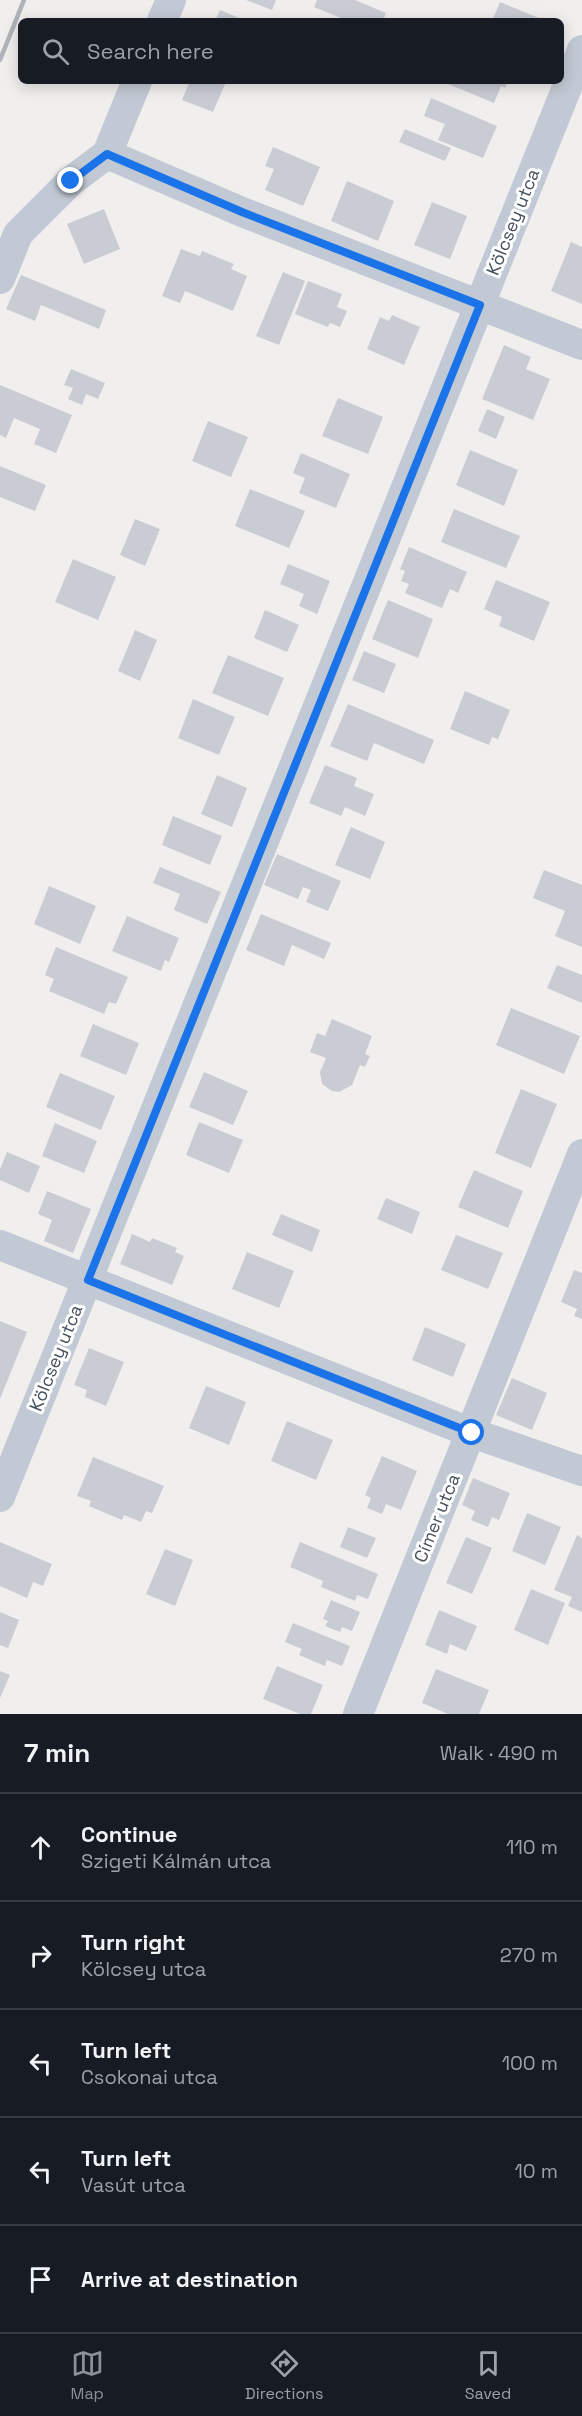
<!DOCTYPE html>
<html lang="en">
<head>
<meta charset="utf-8">
<style>
	body { margin:0; font-family:"Space Grotesk",sans-serif; background:#20242c; color:#f1f3f6 }
	.stop { position:absolute; width:18px; height:18px; margin:-14px; border:4px solid #1a73e8; border-radius:50%; background:#fff }
	.stop.end { background:#1a73e8; border-color:#fff; box-shadow:0 2px 6px #0008 }
	.list { margin:0; padding:0; list-style:none }
	h2 { display:flex; justify-content:space-between; align-items:center; height:78px; margin:0; padding:0 24px; font-size:26px }
	h2 small { font-size:20px; font-weight:400; color:#9ea1a6 }
	.list li { display:grid; grid-template-columns:39px 1fr auto; gap:18px; align-items:center; box-sizing:border-box; height:108px; padding:0 24px; border-top:2px solid #363941 }
	.list b { display:block; font-size:22px; white-space:nowrap }
	.list p { margin:0; font-size:20px; white-space:nowrap; color:#9ea1a6 }
	.list em { font-size:20px; font-style:normal; color:#9ea1a6 }
	.icon { flex:none; width:33px; height:33px; fill:none; stroke:currentColor; stroke-width:2; stroke-linecap:round; stroke-linejoin:round }
	.map { position:relative; flex:none; width:582px; height:1714px; overflow:hidden }
	.search { position:absolute; background:#171b24; box-shadow:0 3px 15px #0003; left:18px; right:18px; top:18px; height:66px; display:flex; align-items:center; gap:15px; box-sizing:border-box; padding:0 21px; border-radius:9px; color:#9ea1a6; font-size:22px }
	.sheet { height:618px; background:#171b24 }
	nav { display:flex; justify-content:space-around; align-items:center; box-sizing:border-box; height:84px; border-top:2px solid #363941; background:#171b24; font-size:16px; color:#9ea1a6 }
	nav a { display:grid; justify-items:center; gap:3px }
	nav .on { color:#8c9099 }
	.map>svg:first-child { display:block }
</style>
</head>
<body>
<div class="map">
<svg width="582" height="1714" viewBox="0 0 582 1714">
	<rect width="100%" height="100%" fill="#f1eeee"/>
	<path fill="#caccd4" d="M246,0h30l-4,10z
		M317,0h38l31,13 -3,8h-35l-34,-14z
		M500,2l46,19h-54z
		M220,10l26,11h-31z
		M190,81h26l9,3 -12,28 -31,-12z
		M441,81h67l-3,7 -4,-2 -7,17z
		M431,98l66,28 -14,32 -45,-18 7,-16 -21,-8z
		M405,129l46,19 -6,13 -46,-19z
		M273,147l47,20 -17,39 -38,-16 9,-21 -9,-3z
		M347,181l47,20 -16,40 -47,-20z
		M432,202l35,14 -17,43 -36,-14z
		M104,209l16,40 -36,15 -17,-40z
		M571,242l11,5v57l-31,-13z
		M181,249l19,7 2,-5 32,13 -3,5 16,7 -14,35 -48,-20 -5,12 -18,-7z
		M283,272l22,9 -26,64 -23,-9z
		M21,275l85,35 -7,19 -58,-24 -6,16 -29,-12z
		M308,281l34,13 -5,13 10,4 -7,16 -10,-4 -2,4 -33,-13z
		M392,315l28,12 -16,38 -37,-16 13,-32 9,4z
		M504,345l27,12 -5,12 24,10 -17,41 -51,-21z
		M71,369l34,14 -7,16 -12,-5 -4,11 -14,-6 5,-11 -9,-3z
		M0,385l72,30 -16,38 -22,-9 6,-15 -26,-11 -8,20 -6,-3z
		M338,398l45,19 -15,37 -46,-18z
		M487,409l18,8 -9,22 -18,-8z
		M208,421l40,16 -17,40 -39,-16z
		M470,450l48,20 -14,36 -48,-21z
		M301,453l49,21 -14,34 -37,-15 6,-15 -12,-5z
		M0,466l46,19 -11,26 -35,-14z
		M250,489l55,22 -16,37 -54,-22z
		M454,509l66,27 -14,32 -65,-26z
		M135,519l25,10 -15,37 -25,-11z
		M409,547l58,25 -9,21 -8,-4 -8,19 -37,-15 4,-9 -8,-3 4,-10 -5,-2z
		M73,559l43,18 -18,43 -43,-18z
		M288,564l42,17 -13,33 -18,-8 5,-12 -24,-10z
		M496,580l54,22 -16,39 -35,-15 3,-9 -18,-8z
		M388,600l45,19 -15,39 -46,-19z
		M265,610l34,15 -12,27 -33,-14z
		M135,630l22,10 -17,41 -22,-10z
		M364,651l32,13 -12,29 -32,-13z
		M228,655l56,23 -16,38 -56,-23z
		M465,691l45,19 -12,29 -6,-2 -3,8 -39,-16z
		M193,699l42,18 -16,38 -41,-17z
		M348,704l86,36 -10,24 -50,-21 -7,18 -37,-15z
		M325,765l32,13 -3,8 20,8 -9,22 -20,-9 -4,9 -32,-13z
		M217,775l30,13 -15,39 -31,-13z
		M173,816l49,20 -12,29 -48,-20z
		M351,827l34,15 -15,37 -35,-14z
		M277,854l64,27 -13,30 -22,-9 5,-12 -8,-3 -5,12 -34,-14z
		M160,867l61,25 -14,32 -33,-14 6,-16 -27,-11z
		M544,870l38,15v62l-27,-11 10,-25 -32,-13z
		M49,886l47,20 -16,38 -46,-20z
		M261,914l70,29 -7,16 -32,-14 -8,21 -38,-16z
		M127,916l52,22 -10,24 -4,-2 -4,11 -49,-20z
		M56,947l72,30 -12,27 -7,-2 -5,12 -55,-23 5,-12 -9,-4z
		M557,965l25,10v28l-35,-15z
		M511,1008l69,28 -16,38 -68,-29z
		M332,1019l40,17 -7,18 5,2 -5,11 -5,-2 -8,20 -13,7 -7,-1 -10,-7 -2,-12 6,-14 -16,-6 7,-19 8,3z
		M93,1024l46,19 -13,32 -46,-19z
		M204,1072l44,19 -15,34 -44,-18z
		M60,1073l55,23 -14,34 -55,-23z
		M521,1089l36,15 -26,64 -36,-15z
		M199,1122l44,18 -14,33 -43,-18z
		M55,1123l42,18 -13,32 -42,-17z
		M7,1152l33,14 -11,27 -29,-13v-11z
		M474,1170l49,21 -15,37 -50,-21z
		M47,1191l44,18 -18,44 -29,-12 8,-21 -14,-6z
		M386,1198l34,14 -8,22 -35,-15z
		M281,1214l39,16 -8,22 -40,-17z
		M132,1234l18,8 2,-4 25,10 -2,4 9,4 -12,29 -52,-21z
		M456,1235l47,18 -15,36 -47,-19z
		M247,1252l47,19 -15,37 -47,-19z
		M574,1270l8,3v46l-8,-3 3,-7 -16,-7z
		M0,1321l27,11 -27,67z
		M425,1327l41,17 -13,33 -41,-17z
		M89,1348l35,14 -18,44 -21,-9 2,-7 -13,-5z
		M512,1378l35,15 -15,37 -36,-15z
		M206,1386l40,16 -17,43 -40,-17z
		M287,1421l46,19 -17,40 -45,-19z
		M382,1456l35,15 -16,39 -15,-6 -4,10 -15,-6 4,-10 -6,-3z
		M93,1457l71,29 -12,27 -6,-2 -5,11 -17,-7 -2,5 -33,-14 2,-5 -14,-5z
		M473,1478l37,15 -11,27 -7,-3 -4,10 -17,-7 4,-9 -13,-6z
		M527,1513l34,14 -16,38 -33,-14z
		M348,1527l28,11 -9,20 -27,-11z
		M577,1535l5,3v74l-14,-6 4,-9 -18,-7z
		M466,1537l26,11 -20,46 -26,-11z
		M0,1542l52,22 -9,22 -10,-4 -6,16 -27,-12z
		M300,1542l78,32 -10,25 -11,-4 -2,6 -34,-14 2,-6 -33,-14z
		M165,1549l28,11 -18,46 -29,-12z
		M531,1589l34,14 -17,42 -34,-15z
		M331,1600l29,12 -8,19 -10,-4 -2,5 -15,-6 3,-5 -5,-2z
		M439,1610l38,16 -11,25 -16,-7 -3,10 -22,-9z
		M0,1612l19,8 -11,28 -8,-3z
		M293,1623l57,23 -8,20 -15,-6 -2,6 -26,-11 3,-6 -17,-7z
		M277,1666l46,19 -12,29h-11l-37,-15z
		M436,1669l53,21 -10,24h-31l-26,-11z
		M0,1671l10,4 -10,23z"/>
	<g fill="none" stroke-linecap="round" stroke-linejoin="round">
		<path stroke="#c1c9d4" stroke-width="30" d="M162,21l9,-21
			M107,154l135,58 340,133
			M0,279l18,-45 53,-53 36,-27 30,-73
			M0,1245l472,188 110,38
			M0,1497l582,-1447
			M358,1714l224,-560"/>
		<path stroke="#b0b3b9" stroke-width="4.5" d="M0,60l24,-60"/>
	</g>
	<g fill="none" stroke-linecap="round" stroke-linejoin="round">
		<path stroke="#1a73e8" stroke-width="8" d="M71,181l36,-27 135,58 238,93 -392,975 384,153"/>
	</g>
	<g text-anchor="middle" stroke-width="6" stroke-linejoin="round" paint-order="stroke">
		<g font-size="18" fill="#45505d" stroke="#fff">
			<text transform="translate(513 222) rotate(-68)" y="6">Kölcsey utca</text>
			<text transform="translate(56 1358) rotate(-68)" y="6">Kölcsey utca</text>
			<text transform="translate(437 1518) rotate(-68)" y="6">Címer utca</text>
		</g>
	</g>
</svg>
<div class="stop" style="left:472px;top:1433px"></div>
<div class="stop end" style="left:71px;top:181px"></div>
<div class="search"><svg class="icon" aria-label="search" viewBox="0 0 24 24"><circle cx="10" cy="10" r="6"/><path d="M15 15l6 6"/></svg>Search here</div>
</div>
<section class="sheet">
<h2>7 min<small>Walk · 490 m</small></h2>
<ul class="list">
<li><svg class="icon" aria-label="ahead" viewBox="0 0 24 24"><path d="M12 20V5M6 11l6-6 6 6"/></svg><div><b>Continue</b><p>Szigeti Kálmán utca</p></div><em>110 m</em></li>
<li><svg class="icon" aria-label="right" viewBox="0 0 24 24"><path d="M7 20v-9h11M14 6l5 5-5 5"/></svg><div><b>Turn right</b><p>Kölcsey utca</p></div><em>270 m</em></li>
<li><svg class="icon" aria-label="left" viewBox="0 0 24 24"><path d="M17 20v-9H6M10 6l-5 5 5 5"/></svg><div><b>Turn left</b><p>Csokonai utca</p></div><em>100 m</em></li>
<li><svg class="icon" aria-label="left" viewBox="0 0 24 24"><path d="M17 20v-9H6M10 6l-5 5 5 5"/></svg><div><b>Turn left</b><p>Vasút utca</p></div><em>10 m</em></li>
<li><svg class="icon" aria-label="arrive" viewBox="0 0 24 24"><path d="M6 21V4h12l-3 4 3 4H6"/></svg><div><b>Arrive at destination</b></div></li>
</ul>
</section>
<nav>
<a class="on"><svg class="icon" aria-label="map" viewBox="0 0 24 24"><path d="M3 6l6-2 6 2 6-2v14l-6 2-6-2-6 2zM9 4v14M15 6v14"/></svg>Map</a>
<a><svg class="icon" aria-label="directions" viewBox="0 0 24 24"><path d="M12 3l9 9-9 9-9-9zM9 14v-3h6M13 9l2 2-2 2"/></svg>Directions</a>
<a><svg class="icon" aria-label="saved" viewBox="0 0 24 24"><path d="M7 4h10v16l-5-4-5 4z"/></svg>Saved</a>
</nav>
</body>
</html>
